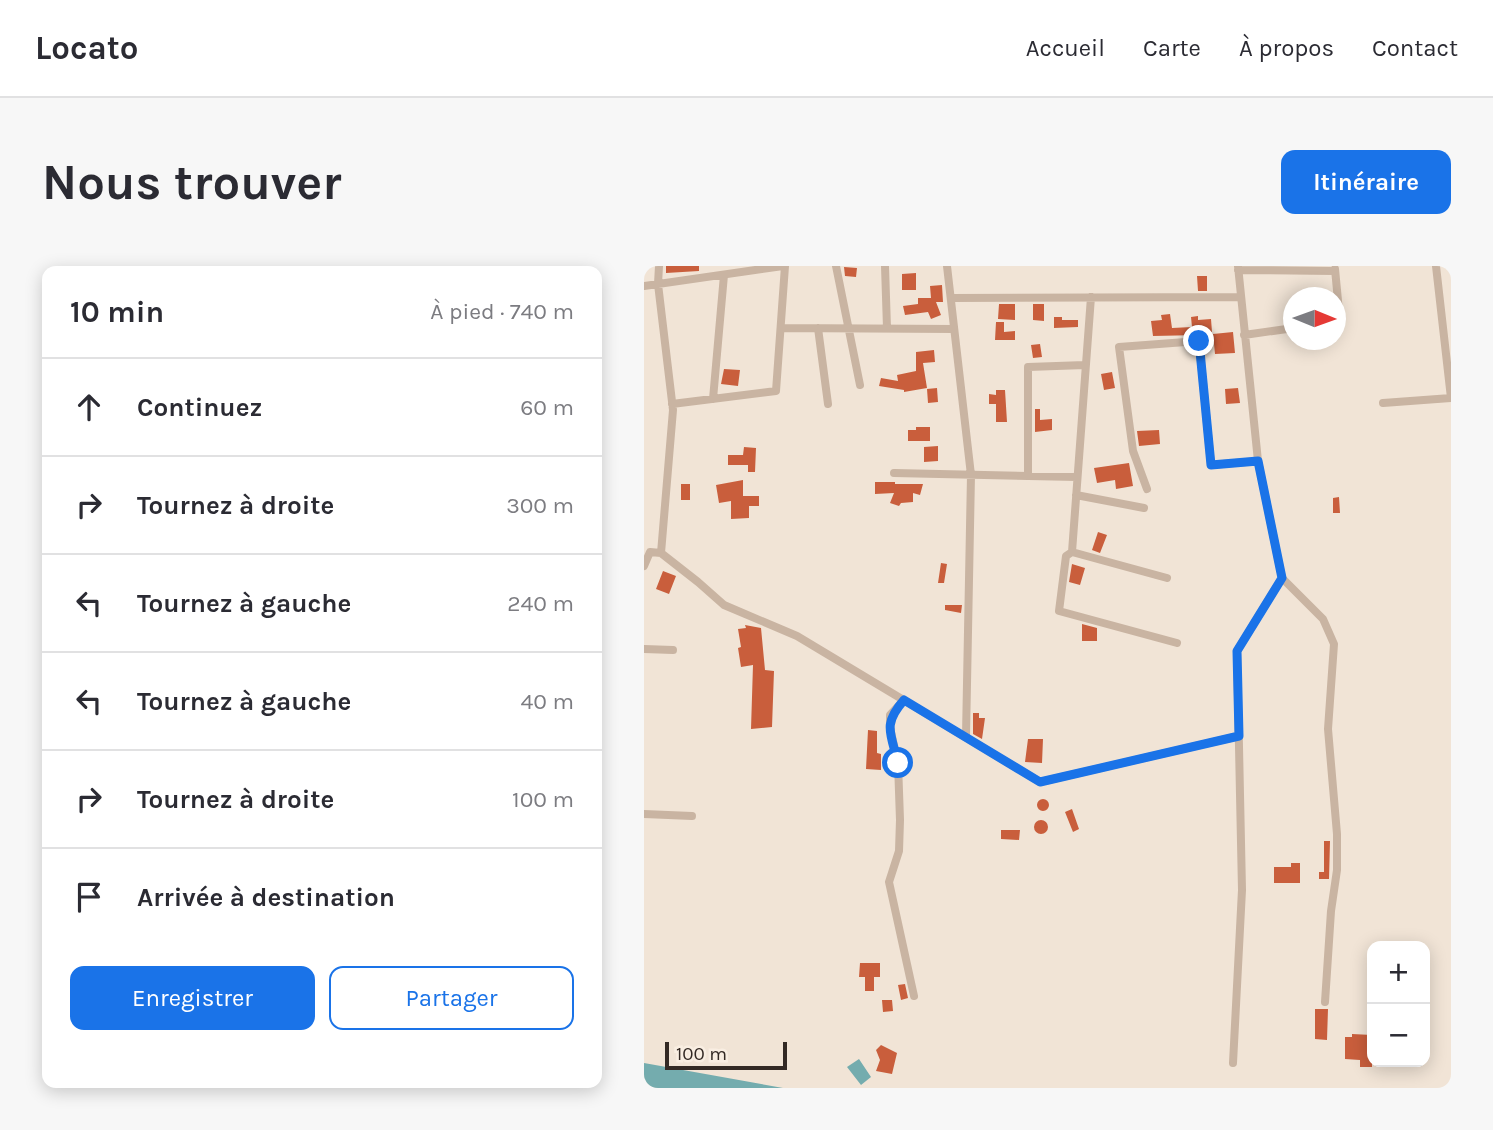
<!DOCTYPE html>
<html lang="fr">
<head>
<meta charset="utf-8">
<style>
	body { margin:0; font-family:Karla,sans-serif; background:#f7f7f7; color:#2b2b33 }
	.controls { position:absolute; right:21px; bottom:21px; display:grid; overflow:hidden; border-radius:14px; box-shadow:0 4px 18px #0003 }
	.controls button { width:63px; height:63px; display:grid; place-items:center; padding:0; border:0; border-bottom:2px solid #e1e1e2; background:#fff; color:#2b2b33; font:35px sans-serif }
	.compass { position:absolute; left:639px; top:21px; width:63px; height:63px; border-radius:50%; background:#fff; box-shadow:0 4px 18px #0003; rotate:91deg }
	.scale { position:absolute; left:21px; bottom:18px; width:122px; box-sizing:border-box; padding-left:7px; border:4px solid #332924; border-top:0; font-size:19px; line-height:24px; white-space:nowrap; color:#332924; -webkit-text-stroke:5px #f9eee2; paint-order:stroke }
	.stop { position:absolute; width:21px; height:21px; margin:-16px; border:5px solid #1a73e8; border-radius:50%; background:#fff }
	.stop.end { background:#1a73e8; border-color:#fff; box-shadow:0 2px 7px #0008 }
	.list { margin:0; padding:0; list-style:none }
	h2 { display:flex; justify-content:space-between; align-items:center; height:91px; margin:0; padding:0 28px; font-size:30px }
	h2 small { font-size:23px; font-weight:400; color:#7c7c81 }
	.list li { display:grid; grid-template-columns:46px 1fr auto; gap:21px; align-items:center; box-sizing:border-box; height:98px; padding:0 28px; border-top:2px solid #e1e1e2 }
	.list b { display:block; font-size:26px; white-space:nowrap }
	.list em { font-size:23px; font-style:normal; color:#7c7c81 }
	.actions { display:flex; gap:14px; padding:21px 28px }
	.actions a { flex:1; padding:16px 0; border:2px solid #1a73e8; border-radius:14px; text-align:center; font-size:24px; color:#1a73e8 }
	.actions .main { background:#1a73e8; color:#fff }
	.icon { flex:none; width:38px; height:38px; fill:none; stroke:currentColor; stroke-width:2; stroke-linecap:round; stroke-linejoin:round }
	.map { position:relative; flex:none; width:807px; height:822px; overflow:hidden; border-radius:14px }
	header { display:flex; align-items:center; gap:42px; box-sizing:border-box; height:98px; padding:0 35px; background:#fff; border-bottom:2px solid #e1e1e2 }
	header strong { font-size:33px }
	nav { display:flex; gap:38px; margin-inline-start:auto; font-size:24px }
	.intro { display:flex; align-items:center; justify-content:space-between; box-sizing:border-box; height:168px; padding:0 42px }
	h1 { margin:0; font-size:49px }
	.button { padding:18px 32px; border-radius:14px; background:#1a73e8; color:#fff; font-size:24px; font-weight:700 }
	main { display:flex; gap:42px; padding:0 42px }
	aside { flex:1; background:#fff; border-radius:14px; box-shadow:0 4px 18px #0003 }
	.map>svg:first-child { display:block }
</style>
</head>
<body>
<header>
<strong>Locato</strong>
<nav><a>Accueil</a><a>Carte</a><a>À propos</a><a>Contact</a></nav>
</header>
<div class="intro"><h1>Nous trouver</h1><a class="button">Itinéraire</a></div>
<main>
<aside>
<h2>10 min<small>À pied · 740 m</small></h2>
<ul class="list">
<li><svg class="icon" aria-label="ahead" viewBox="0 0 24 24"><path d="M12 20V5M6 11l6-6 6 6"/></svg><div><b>Continuez</b></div><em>60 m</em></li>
<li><svg class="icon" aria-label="right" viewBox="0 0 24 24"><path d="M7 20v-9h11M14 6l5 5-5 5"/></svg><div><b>Tournez à droite</b></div><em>300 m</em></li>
<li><svg class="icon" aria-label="left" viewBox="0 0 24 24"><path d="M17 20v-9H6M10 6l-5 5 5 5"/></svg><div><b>Tournez à gauche</b></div><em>240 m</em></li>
<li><svg class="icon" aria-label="left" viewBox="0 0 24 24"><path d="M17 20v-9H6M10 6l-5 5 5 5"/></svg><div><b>Tournez à gauche</b></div><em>40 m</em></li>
<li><svg class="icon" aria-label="right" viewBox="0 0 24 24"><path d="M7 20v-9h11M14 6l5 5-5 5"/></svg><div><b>Tournez à droite</b></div><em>100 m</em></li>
<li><svg class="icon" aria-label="arrive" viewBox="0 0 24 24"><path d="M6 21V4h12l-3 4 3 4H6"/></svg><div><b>Arrivée à destination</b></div></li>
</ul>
<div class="actions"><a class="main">Enregistrer</a><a>Partager</a></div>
</aside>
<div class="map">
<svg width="807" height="822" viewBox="0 0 807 822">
	<rect width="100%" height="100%" fill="#f1e4d6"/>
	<path fill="#74acae" d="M215,793l12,18 -10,8 -14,-18z
		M0,797l139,25h-139z"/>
	<path fill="#c95e3c" d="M22,0h33v5l-33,2z
		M200,1l13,1 -1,9 -11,-1z
		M272,7v17h-14v-16z
		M553,10h10v15h-9z
		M298,19l1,17h-7l5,13 -10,4 -3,-7 -23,3 -2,-9 15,-2v-6h13l-1,-12z
		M355,38h16v16l-17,-1z
		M389,38h11v17l-11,-1z
		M526,48l2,14 20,-1 -1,-10 7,-1v4l13,-1 1,13 -12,1v2l-47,1 -2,-15 11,-1 -1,-5z
		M410,51h8v3h16v7l-24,1z
		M352,56h8v10l11,-1v9h-20z
		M589,66l2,21 -20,1 -2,-20z
		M396,78l2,13 -9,1 -2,-13z
		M290,84l1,12 -12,1 4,25 -23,4v-2l-25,-4 2,-8 17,3 -1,-6 19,-4v-19z
		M80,103l16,1 -2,16 -17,-2z
		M468,106l3,16 -11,2 -3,-16z
		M293,122l1,14 -10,1 -1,-14z
		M594,122l2,15 -14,1 -1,-15z
		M352,124h9l2,32h-11v-18h-7v-10l7,1z
		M391,143h5v11l12,-1v11l-17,2z
		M272,161h14v14h-22v-11h8z
		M515,164l1,14 -21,2 -2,-15z
		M294,180v15l-14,1v-15z
		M100,181l12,1 -1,24h-7v-7h-20v-10h15z
		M485,197l4,23 -17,3 -1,-9 -18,3 -3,-15z
		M99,214v16h16v10h-10v12l-18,1v-18l-12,2 -3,-18z
		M231,216h20v2h28l-3,11 -7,-2v9l-12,1 -2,3 -9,-3 4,-10 -19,1z
		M37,218h9v16h-9z
		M695,231l1,16h-7v-15z
		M454,266l9,3 -7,18 -8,-3z
		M297,297l6,1 -3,19h-6z
		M428,298l13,4 -5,17 -11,-3z
		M19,305l13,5 -7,18 -13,-5z
		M301,339h17l-1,8 -16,-3z
		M438,358l15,4v13h-15z
		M101,359l16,3 4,42 9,1 -2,56 -21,2 2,-64 -12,2 -3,-19 3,-1 -3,-18 8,-1z
		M329,447h6v5h6l-3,21 -9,-5z
		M224,464l9,1v22l4,1v16l-15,-1z
		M384,473h15l-1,24 -17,-1z
		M393 539a6 6 0 1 1 12 0a6 6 0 1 1-12 0Z
		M428,543l7,20 -6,3 -8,-20z
		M390 561a7 7 0 1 1 14 0a7 7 0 1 1-14 0Z
		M357,564h19l-1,10 -18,-1z
		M680,575h6l-1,38h-10v-7h5z
		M647,597h9v20h-26v-16h17z
		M216,697h20v14h-6v14h-9v-14h-6z
		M261,718l3,14 -7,2 -3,-15z
		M238,734h10l1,11 -10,1z
		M671,743h13l-1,31 -12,-1z
		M708,768l20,1v32h-12v-7l-15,-1v-22h7z
		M237,779l16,8 -5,21 -16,-3 4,-11 -4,-10z"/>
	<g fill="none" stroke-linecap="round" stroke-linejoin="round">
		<path stroke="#c9b4a2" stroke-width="8" d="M15,0l-1,18 15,126 -12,143
			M192,0l24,119
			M241,0l2,62
			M303,0l24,209 -5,261
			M594,0l20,195 24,117 41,41 11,25 -6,85 9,105v36l-6,41 -6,91
			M792,0l15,132
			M691,3l5,53 -4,1
			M594,4l97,1
			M0,20l139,-20
			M447,31l-19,255 -6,4 -7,55 118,32
			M307,32l290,-1
			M137,62l173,1
			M174,62l10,76
			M600,69l50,-7
			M69,133l11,-124
			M739,137l68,-5
			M28,138l104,-13 9,-125
			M250,207l183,4
			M384,210v-109l57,-2
			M503,223l-14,-38 -14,-104 80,-6 12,124 47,-4
			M432,229l68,13
			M428,286l95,26
			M0,300l6,-14 11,1 37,29 26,23 73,31 243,146 199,-46
			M0,383l29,1
			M260,434l-14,15v13l8,35 2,57 -1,31 -10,31 25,114
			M0,548l48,2
			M589,797l9,-173 -5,-239 45,-73"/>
	</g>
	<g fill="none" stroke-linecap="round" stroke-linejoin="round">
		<path stroke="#1a73e8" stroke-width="9" d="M254,497c-7,-30 -16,-38 6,-63l136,82 199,-46 -2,-85 45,-73 -24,-117 -47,4 -12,-124"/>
	</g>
</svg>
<div class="controls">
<button>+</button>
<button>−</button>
</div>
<svg class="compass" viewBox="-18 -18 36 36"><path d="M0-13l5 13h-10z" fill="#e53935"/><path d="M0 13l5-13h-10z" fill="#7c7c81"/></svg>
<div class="scale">100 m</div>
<div class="stop" style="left:254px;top:497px"></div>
<div class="stop end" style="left:555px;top:75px"></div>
</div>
</main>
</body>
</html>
